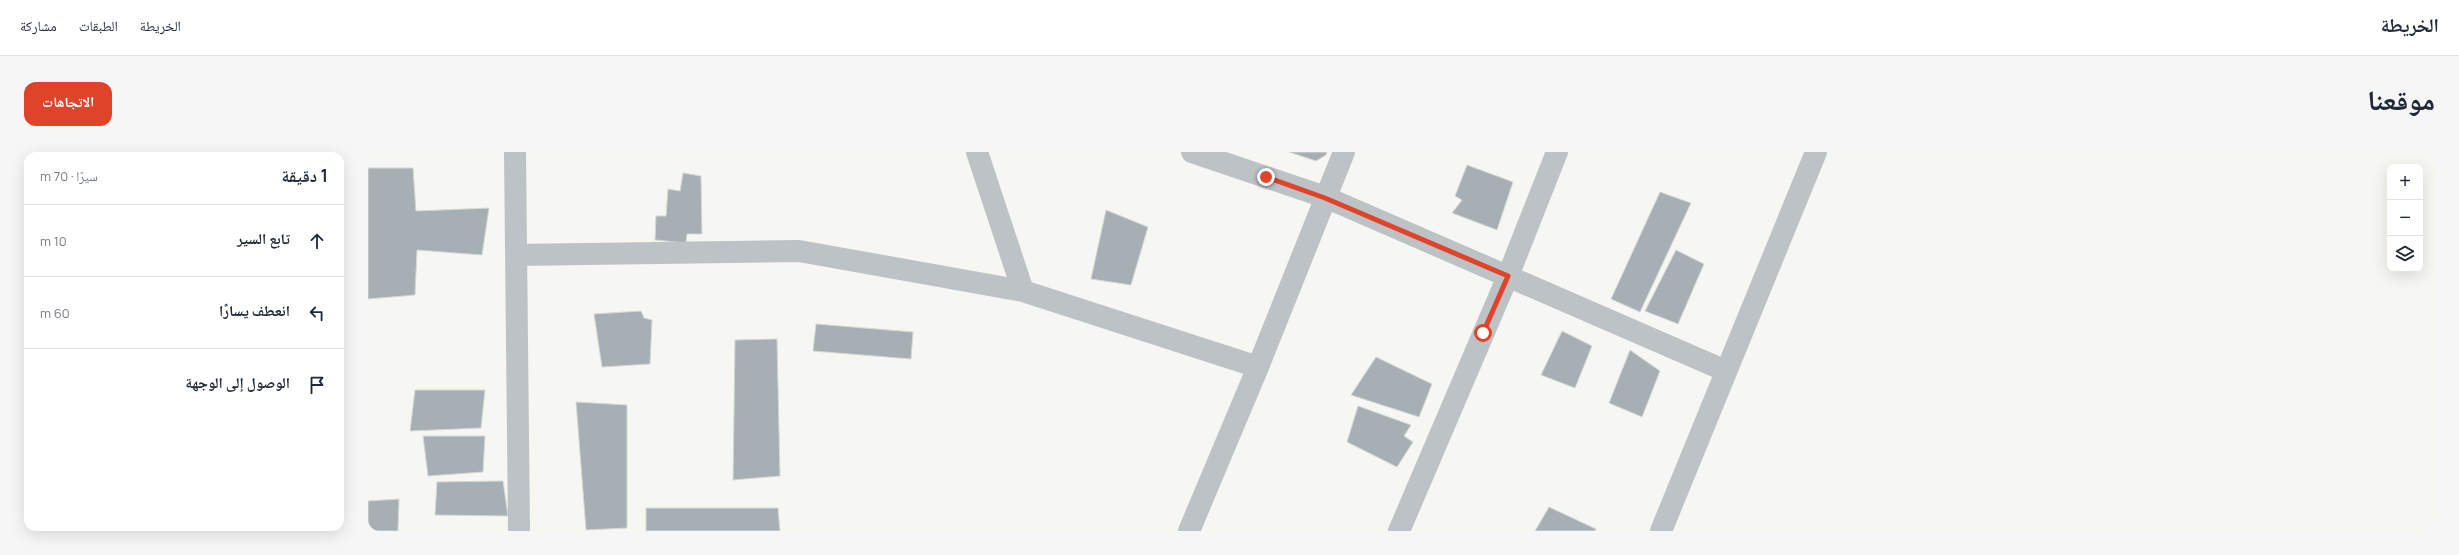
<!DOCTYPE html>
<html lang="ar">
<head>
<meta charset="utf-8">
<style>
	body { margin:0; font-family:Manrope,"Noto Naskh Arabic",sans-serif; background:#f6f6f7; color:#1f2937; direction:rtl }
	.controls { position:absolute; right:12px; top:12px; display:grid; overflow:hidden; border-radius:8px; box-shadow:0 4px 16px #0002 }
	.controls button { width:36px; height:36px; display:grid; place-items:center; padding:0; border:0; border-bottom:1px solid #e0e1e3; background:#fff; color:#1f2937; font:20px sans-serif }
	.stop { position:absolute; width:12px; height:12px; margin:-9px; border:3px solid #df4329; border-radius:50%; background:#fff }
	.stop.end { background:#df4329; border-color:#fff; box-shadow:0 1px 4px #0008 }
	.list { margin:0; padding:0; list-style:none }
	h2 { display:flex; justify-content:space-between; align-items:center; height:52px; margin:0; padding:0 16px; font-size:17px }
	h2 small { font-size:13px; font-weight:400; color:#747a83 }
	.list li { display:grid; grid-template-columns:26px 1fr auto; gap:12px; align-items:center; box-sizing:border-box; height:72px; padding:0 16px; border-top:1px solid #e0e1e3 }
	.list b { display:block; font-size:15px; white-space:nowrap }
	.list em { font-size:13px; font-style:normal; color:#747a83 }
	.icon { flex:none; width:22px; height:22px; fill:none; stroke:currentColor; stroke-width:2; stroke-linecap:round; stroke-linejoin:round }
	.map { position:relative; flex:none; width:2067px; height:379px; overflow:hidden; direction:ltr; border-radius:12px }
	header { display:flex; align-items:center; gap:24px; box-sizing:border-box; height:56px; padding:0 20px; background:#fff; border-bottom:1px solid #e0e1e3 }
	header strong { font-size:19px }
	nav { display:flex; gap:22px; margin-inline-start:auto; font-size:14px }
	.intro { display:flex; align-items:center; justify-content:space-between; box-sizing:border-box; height:96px; padding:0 24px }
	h1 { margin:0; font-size:28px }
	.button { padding:10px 18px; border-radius:12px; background:#df4329; color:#fff; font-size:14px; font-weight:700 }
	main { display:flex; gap:24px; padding:0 24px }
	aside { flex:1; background:#fff; border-radius:12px; box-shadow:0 4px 16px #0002 }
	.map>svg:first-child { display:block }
</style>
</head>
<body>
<header>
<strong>الخريطة</strong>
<nav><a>الخريطة</a><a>الطبقات</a><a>مشاركة</a></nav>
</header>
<div class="intro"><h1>موقعنا</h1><a class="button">الاتجاهات</a></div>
<main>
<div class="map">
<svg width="2067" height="379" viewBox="0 0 2067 379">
	<rect width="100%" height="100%" fill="#f6f6f3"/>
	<path fill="#a6b0b4" stroke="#d7d7d5" d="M921,0h38l-1,3 -10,6z
		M1099,13l46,17 -16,48 -45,-17 10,-13 -7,-4z
		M0,16h45l3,43 73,-3 -7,47 -65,-5 -2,45 -47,4z
		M315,21l18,3 1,58h-15l-1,9 -31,-3 1,-24h10l2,-27 12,2z
		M1292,40l31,11 -51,109 -29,-13z
		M738,58l42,17 -17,58 -40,-6z
		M1308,98l28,14 -26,60 -33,-13z
		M273,159l3,7 8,2 -2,44 -48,3 -8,-53z
		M448,172l97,8 -2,27 -98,-8z
		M1194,179l30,15 -17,42 -34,-13z
		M409,187l3,137 -47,4 2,-140z
		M1262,198l30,21 -18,46 -33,-14z
		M1008,205l56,27 -13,33 -68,-22z
		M47,238h70l-4,38 -71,3z
		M208,250l51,3v123l-41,2z
		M990,254l53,19 -7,11 9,6 -16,25 -50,-25z
		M55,284h62l-2,36 -55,4z
		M135,329l5,35 -73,-1 2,-33z
		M31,347l-1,32h-30v-30z
		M1181,355l47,22 -1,2h-60z
		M278,356h132l2,23h-134z"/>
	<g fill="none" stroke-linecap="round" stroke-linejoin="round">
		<path stroke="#bcc2c5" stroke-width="22" d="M147,0l4,379
			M609,0l46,139
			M824,0l133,45 401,174
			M148,103l283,-4 224,40 235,76
			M821,379l69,-164 86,-215
			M1031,379l109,-255 49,-124
			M1293,379l155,-379"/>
	</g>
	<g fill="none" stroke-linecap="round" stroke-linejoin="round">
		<path stroke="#df4329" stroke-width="5" d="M898,25l59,21 183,78 -25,57"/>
	</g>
</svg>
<div class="controls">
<button>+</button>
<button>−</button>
<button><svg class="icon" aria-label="layers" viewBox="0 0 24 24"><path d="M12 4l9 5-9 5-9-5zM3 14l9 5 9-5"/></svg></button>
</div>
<div class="stop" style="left:1115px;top:181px"></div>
<div class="stop end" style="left:898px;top:25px"></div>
</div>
<aside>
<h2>1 دقيقة<small>سيرًا · 70 m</small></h2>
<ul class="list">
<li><svg class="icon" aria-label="ahead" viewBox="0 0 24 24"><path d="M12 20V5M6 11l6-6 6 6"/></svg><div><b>تابع السير</b></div><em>10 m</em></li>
<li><svg class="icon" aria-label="left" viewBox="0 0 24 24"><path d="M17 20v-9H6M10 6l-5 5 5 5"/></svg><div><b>انعطف يسارًا</b></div><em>60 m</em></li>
<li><svg class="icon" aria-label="arrive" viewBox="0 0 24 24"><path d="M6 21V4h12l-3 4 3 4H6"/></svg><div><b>الوصول إلى الوجهة</b></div></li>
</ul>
</aside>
</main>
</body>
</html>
